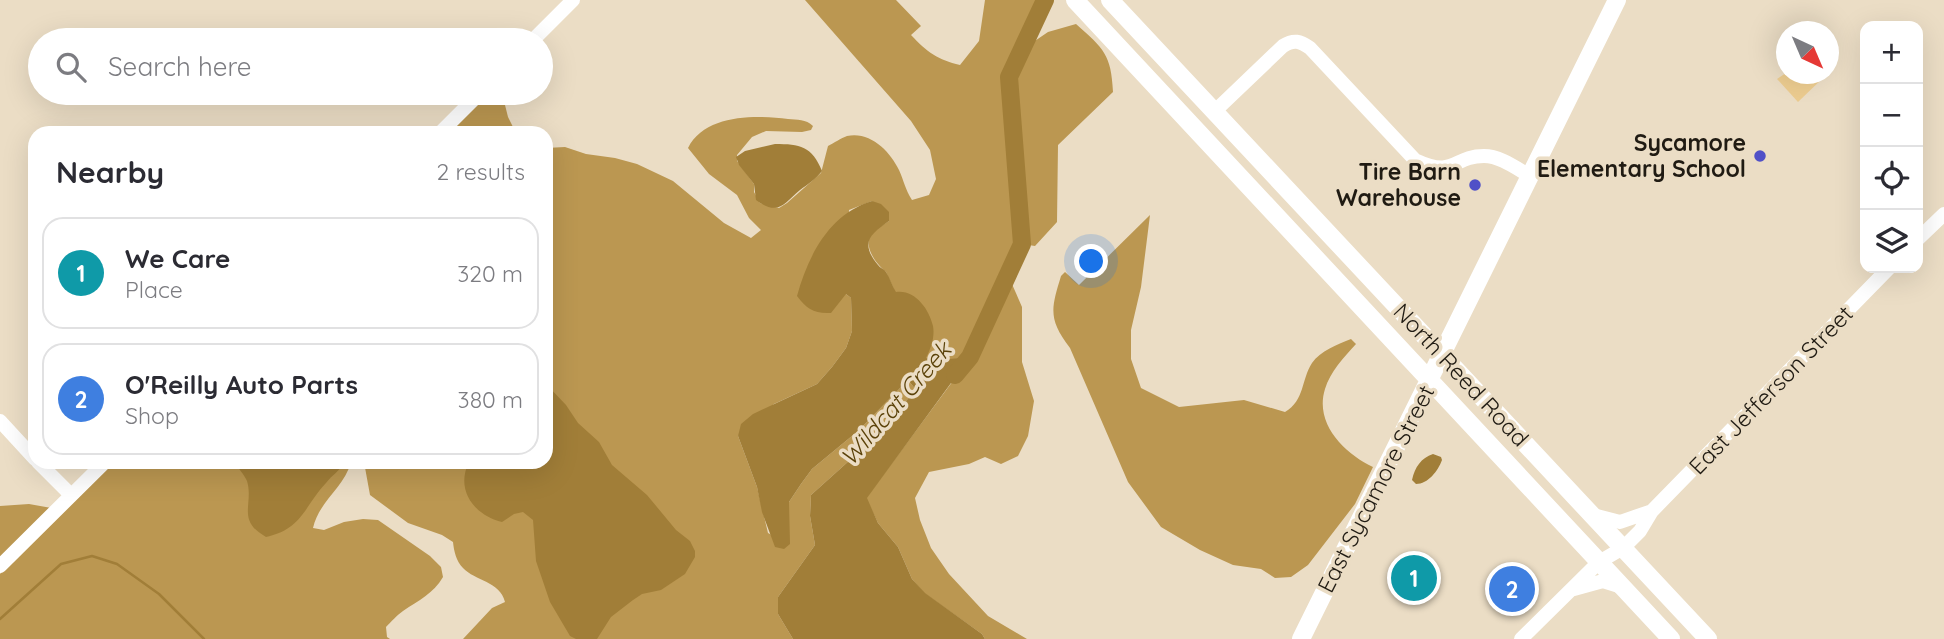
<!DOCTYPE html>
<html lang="en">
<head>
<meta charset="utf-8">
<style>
	body { margin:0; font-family:Quicksand,sans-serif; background:#f7f7f7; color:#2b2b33 }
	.controls { position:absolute; right:21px; top:21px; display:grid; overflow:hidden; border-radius:14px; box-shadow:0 7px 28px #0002 }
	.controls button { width:63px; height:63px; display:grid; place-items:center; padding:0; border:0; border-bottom:2px solid #e1e1e2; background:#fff; color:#2b2b33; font:35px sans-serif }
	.compass { position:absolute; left:1776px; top:21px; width:63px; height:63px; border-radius:50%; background:#fff; box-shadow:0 7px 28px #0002; rotate:136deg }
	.you { position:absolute; left:1092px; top:262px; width:24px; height:24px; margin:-18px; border:5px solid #fff; border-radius:50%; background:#1a73e8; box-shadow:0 0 0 10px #1a73e833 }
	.badge { display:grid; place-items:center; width:46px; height:46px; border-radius:50%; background:#db2777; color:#fff; font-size:23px; font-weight:700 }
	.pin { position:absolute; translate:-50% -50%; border:4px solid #fff; box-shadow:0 2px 7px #0006 }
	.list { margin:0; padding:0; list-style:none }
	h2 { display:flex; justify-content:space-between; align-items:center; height:91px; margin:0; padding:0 28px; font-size:30px }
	h2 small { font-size:23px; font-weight:400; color:#7c7c81 }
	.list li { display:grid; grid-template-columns:46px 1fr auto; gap:21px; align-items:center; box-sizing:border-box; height:112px; margin:0 14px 14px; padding:0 14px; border:2px solid #e1e1e2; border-radius:21px }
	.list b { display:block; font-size:26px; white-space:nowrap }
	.list p { margin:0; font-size:23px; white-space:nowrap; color:#7c7c81 }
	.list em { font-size:23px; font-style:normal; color:#7c7c81 }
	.icon { flex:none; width:38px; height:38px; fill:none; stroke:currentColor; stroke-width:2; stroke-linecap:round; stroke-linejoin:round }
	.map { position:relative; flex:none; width:1944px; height:639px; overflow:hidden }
	.search { position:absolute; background:#fff; box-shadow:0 7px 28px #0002; left:28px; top:28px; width:525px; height:77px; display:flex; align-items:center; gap:18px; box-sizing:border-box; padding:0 24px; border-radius:38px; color:#7c7c81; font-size:26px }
	.panel { position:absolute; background:#fff; box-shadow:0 7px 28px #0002; left:28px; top:126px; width:525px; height:343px; border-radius:21px }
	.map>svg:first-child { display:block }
</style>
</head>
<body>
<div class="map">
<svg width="1944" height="639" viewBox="0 0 1944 639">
	<rect width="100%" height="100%" fill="#ebddc5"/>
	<path fill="#ebcb8f" d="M1786,73l35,1 3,3 -26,25 -21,-23z"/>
	<path fill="#bb9751" d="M805,0h91l25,26 -10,9c16,17 27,25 49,30l19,-24 6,-41h58l-20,49 25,-17 28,-8c28,25 35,30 37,68l-55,53 -1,77 -22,24 -13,-2 -14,31 14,32v55l12,39 -6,35 -10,20 -17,8 -16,-7 -16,7 -40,8 -14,26 5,22 11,28 18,26 39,42 39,23h-42l-3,-5 -58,-41 -12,-14 -14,-32 -20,-24 -12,-25 104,-140 -31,2 -14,-2 -39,-86c-10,-8 -26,-29 -12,-41 4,-3 10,-7 15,-10l-17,-20 -23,9 -3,84 5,4 1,33 -6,17 -14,19 -15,17 -43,20 -36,32 19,51 11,46 21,11v-42l12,-18 11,-15 46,-38 50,-51 8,10 -56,61 -49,44 -1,21 5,29 -37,52v17l15,25h-330l29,-31 13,-6c-5,-21 -30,-21 -42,-34 -7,-7 -9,-17 -10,-26l-11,-7 -34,-12 -38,-28 -6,-33h182v-184l4,-2 -4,-23v-105l19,-1 21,7 29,4 22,6 36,17 51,42 27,15 10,-8 -12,-12 -12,-23 -28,-21 -21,-26c17,-34 68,-33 100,-29 9,1 18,0 25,7l-2,4 -9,2 -36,-1 -14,6 -15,18v6l17,23v8l6,11 19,5 8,-5 34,-30 7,-27c6,-3 13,-8 19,-10 23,-5 43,15 52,34 5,11 6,19 13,30l17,-5 7,-16 -6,-29 -19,-29z
		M490,93h12l6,24 8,16h-67z
		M1150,215l-9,72 -10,43v29l10,29 38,19 65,-7 41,12c20,-12 16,-32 27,-49 8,-12 26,-19 39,-24l5,5c-12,13 -26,28 -31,45 -11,35 20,65 48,78l-18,37 -47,61 -17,12 -16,1 -14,-9 -28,-4 -33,-15 -39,-23 -33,-45 -58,-134c-22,-29 -19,-39 -9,-72l4,-4 14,13z
		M114,462h237c-7,26 -32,39 -38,66l11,2 20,-8 19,-3 15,1 52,36 11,11 2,10c-10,17 -24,23 -40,34 -6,4 -12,11 -17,16l1,10 3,2h-390v-65z
		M29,504l28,5 -57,57v-60z"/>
	<path fill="#a17e38" d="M775,144c25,0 37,2 47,27 -6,8 -14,13 -22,19 -16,13 -21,27 -44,10l-2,-16 -15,-19 -3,-8 9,-6z
		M872,201l9,3 8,8v9c-18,13 -30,21 -11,44 2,3 6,4 8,7 4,6 6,14 10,20 18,-3 33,16 37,34 2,11 -2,22 -7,32l13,2 31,-3 -103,141 11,25 20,24 14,32 13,14 57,41 3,5h-192l-15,-25v-17l37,-52 -5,-29 1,-21 49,-44 56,-61 -8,-10 -50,51 -46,38 -11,15 -12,18 1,42 -6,5 -9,-2 -13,-35 -5,-25 -19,-51 3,-12 12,-10 64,-30 15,-17 14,-19 6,-17 -1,-33 -5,-4 -15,19c-17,1 -24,-4 -34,-17 11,-40 32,-82 75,-95z
		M546,384l20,21 12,18 21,19 13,23 35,30 29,35 14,11 5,10v6l-10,17 -24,16 -19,4 -9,6 -22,17 -14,22h-21l-6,-3 -20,-34 -14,-41 -3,-41 -10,-8 -9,2 -12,8c-28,-7 -47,-32 -33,-60h77z
		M1433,454l8,3 1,3c-4,11 -14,24 -26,24l-4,-4c3,-13 9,-22 21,-26z
		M234,462h110c-4,9 -12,13 -18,21 -22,23 -23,46 -60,54 -30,-17 -12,-33 -19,-56 -3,-7 -9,-13 -13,-19z"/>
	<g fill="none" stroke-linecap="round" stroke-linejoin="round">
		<path stroke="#a17e38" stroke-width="2.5" d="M0,619l61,-55 31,-8 25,8 42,30 45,45"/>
		<path stroke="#a17e38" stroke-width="18" d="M955,375l15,-18 52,-113 -13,-167 36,-77"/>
		<path stroke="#fff" stroke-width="14" d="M533,40l40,-40
			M1215,111l68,-65c11,-7 17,-5 27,2l105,112c41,19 37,-4 69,-4 16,0 32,12 46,20
			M440,133l40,-40
			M1918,239l26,-25
			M0,421l35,38
			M38,462l33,33
			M1593,515l27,7 32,-11
			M0,566l105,-104
			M1574,589l29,-8 19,6
			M1521,639l78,-77 24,-14 17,-17 12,-20 237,-243"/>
		<path stroke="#fff" stroke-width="18" d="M1075,0l596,639
			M1110,0l598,639
			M1301,639l316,-639"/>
	</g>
	<g fill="#5050c7" stroke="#ebddc5" stroke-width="2.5">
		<circle cx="1760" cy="156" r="7"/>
		<circle cx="1475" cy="185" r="7"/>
	</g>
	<g text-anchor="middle" stroke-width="7" stroke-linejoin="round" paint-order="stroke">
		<g font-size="23" font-weight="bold" fill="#201b13" stroke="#ebddc5" text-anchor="end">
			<text x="1746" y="151">Sycamore<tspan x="1746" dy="26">Elementary School</tspan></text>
			<text x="1461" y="180">Tire Barn<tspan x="1461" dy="26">Warehouse</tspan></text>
		</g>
		<g font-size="23" fill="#201b13" stroke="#ebddc5">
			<text transform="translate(1461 375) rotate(47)" y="8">North Reed Road</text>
			<text transform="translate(1771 390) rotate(-46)" y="8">East Jefferson Street</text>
			<text transform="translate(1376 489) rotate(-63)" y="8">East Sycamore Street</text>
		</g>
		<g font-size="24" font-style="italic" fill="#5b4209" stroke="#ebddc5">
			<text transform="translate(896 404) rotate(-49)" y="8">Wildcat Creek</text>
		</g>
	</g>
</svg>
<div class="controls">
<button>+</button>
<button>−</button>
<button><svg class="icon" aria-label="locate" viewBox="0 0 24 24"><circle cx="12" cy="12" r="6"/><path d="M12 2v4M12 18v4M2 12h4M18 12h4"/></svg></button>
<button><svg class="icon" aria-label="layers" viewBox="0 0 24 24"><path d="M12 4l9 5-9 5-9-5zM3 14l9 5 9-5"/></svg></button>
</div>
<svg class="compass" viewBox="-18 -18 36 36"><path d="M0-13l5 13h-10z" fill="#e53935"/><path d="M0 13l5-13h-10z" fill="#7c7c81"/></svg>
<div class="you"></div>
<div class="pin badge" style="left:1414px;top:578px;background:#0f9aa8">1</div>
<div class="pin badge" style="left:1512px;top:589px;background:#3f7fe0">2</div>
<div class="search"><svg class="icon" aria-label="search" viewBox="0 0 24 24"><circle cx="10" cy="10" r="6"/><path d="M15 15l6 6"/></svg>Search here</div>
<section class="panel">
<h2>Nearby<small>2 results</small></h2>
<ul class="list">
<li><span class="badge" style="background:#0f9aa8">1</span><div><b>We Care</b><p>Place</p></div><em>320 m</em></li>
<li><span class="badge" style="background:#3f7fe0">2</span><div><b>O'Reilly Auto Parts</b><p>Shop</p></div><em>380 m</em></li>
</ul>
</section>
</div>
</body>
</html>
